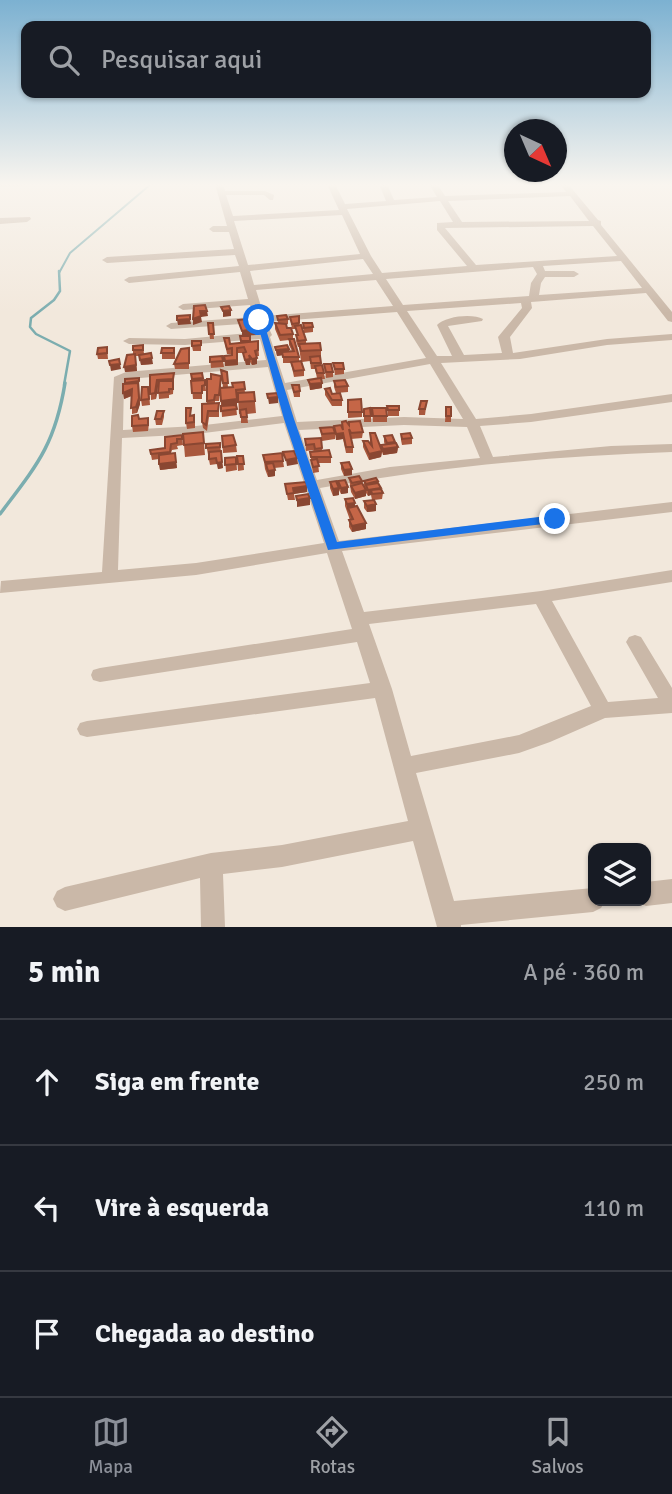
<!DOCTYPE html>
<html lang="pt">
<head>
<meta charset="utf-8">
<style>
	body { margin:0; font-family:Signika,sans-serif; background:#242831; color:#f1f3f6 }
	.controls { position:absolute; right:21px; bottom:21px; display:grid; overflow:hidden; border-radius:14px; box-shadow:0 2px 5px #0004 }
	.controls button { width:63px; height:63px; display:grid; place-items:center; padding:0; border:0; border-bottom:2px solid #363941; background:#171b24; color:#f1f3f6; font:35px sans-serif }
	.compass { position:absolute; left:504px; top:119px; width:63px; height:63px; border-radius:50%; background:#171b24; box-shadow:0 2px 5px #0004; rotate:136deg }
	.stop { position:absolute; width:21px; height:21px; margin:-16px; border:5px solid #1a73e8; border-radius:50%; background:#fff }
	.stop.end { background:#1a73e8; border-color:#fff; box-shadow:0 2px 7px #0008 }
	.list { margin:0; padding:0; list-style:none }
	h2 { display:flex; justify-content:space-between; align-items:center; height:91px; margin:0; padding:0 28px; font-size:30px }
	h2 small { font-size:23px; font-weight:400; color:#9ea1a6 }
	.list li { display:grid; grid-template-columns:46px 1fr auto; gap:21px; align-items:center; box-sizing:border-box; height:126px; padding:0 28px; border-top:2px solid #363941 }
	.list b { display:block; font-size:26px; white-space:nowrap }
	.list em { font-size:23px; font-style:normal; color:#9ea1a6 }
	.icon { flex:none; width:38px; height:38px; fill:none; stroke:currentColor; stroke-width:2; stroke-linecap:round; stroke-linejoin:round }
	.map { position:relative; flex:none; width:672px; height:927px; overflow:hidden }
	.search { position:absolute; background:#171b24; box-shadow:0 2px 5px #0004; left:21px; right:21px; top:21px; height:77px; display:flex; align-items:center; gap:18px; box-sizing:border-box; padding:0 24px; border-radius:14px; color:#9ea1a6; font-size:26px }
	.sheet { height:469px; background:#171b24 }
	nav { display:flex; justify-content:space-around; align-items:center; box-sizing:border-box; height:98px; border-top:2px solid #363941; background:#171b24; font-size:19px; color:#9ea1a6 }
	nav a { display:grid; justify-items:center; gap:4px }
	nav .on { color:#8c9099 }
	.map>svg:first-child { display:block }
</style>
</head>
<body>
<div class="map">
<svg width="672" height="927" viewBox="0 0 672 927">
	<rect width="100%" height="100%" fill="#f2e8dc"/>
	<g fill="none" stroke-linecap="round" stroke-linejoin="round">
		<path stroke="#7badaf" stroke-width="2" d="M59,273l11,-20 81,-69"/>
		<path stroke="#7badaf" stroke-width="2.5" d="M59,271l1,20 -6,9 -23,18 -1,9 6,7 34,17 -6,34"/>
		<path stroke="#7badaf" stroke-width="3.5" d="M0,514c37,-49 55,-69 65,-131"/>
		<path fill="#cab8a8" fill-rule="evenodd" d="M0,184h26l-4,2 -22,1z
			M215,184h8l2,7h40l9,4 -1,5h-3l-6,-5h-38l7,21 106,-6 -12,-26h8l10,20 41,-3 -7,-17h8l7,16 43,-3 -8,-13h8l8,12 121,-4 -6,-8h8l30,36 3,1v4l71,87v10l-4,-1 -22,-28 -115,9 1,6 -22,29 3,16 94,-14 65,-5v6l-65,5 -87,14 -79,4 35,56 55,-5 141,-20v8l-141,20 -51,4 13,31 118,-11 61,-2v8c-117,4 -236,15 -352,36l19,53 333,-39v10l-330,39 22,61 177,-21 131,-21v12l-120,19 56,101 50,-4 -32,-56 3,-5 6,-2 6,2 31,51v25l-67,5 -55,24 -31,11 -103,20 38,128 139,-13v13h12l-4,7 -8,4 -132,13v2h-24l-24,-86 -131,26 -59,7 2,53h-24l-1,-49 -135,33 -8,-4 -4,-8 4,-8 8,-4 146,-34 71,-8 126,-24 -33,-123 -288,39 -7,-2 -3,-6 3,-6 7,-2 283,-38 -13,-41 -257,40 -7,-2 -2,-5 2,-5 7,-2 252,-39 -25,-76 -131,22 -196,18 1,-12 101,-9 12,-195 12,-5 140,-12 -6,-21 -75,6 -56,-1 -6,-3 6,-3 56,1 73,-7 -3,-9 -84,6 -5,-3 5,-3 82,-6 -3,-12 -67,5 -5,-3 5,-3 65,-5 -8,-27 -111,11 -5,-3 5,-3 110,-11 -4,-11 -128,8 -5,-3 5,-3 127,-8 -5,-17h-16l-4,-3 4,-3h14zM570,196l19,25 -127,1 -14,-21zM440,201l13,21 -16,1v7l30,36 -85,7 -11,-17 -24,-47zM342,215l18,39 -112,11 -14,-44zM593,226l24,30 -141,9 -31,-37zM363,259l10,15 -119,11 -4,-14zM621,261l21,27 -103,7 2,-12 4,-6h29l5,-3 -5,-3h-29l-2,-5zM533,267l4,7 -6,9 -2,13 -126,9 -17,-26zM376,280l17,26 -129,10 -8,-26zM521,303l1,5 -24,29 4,16 -38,2 -16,-29 34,-5 1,-2c-10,-6 -38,-3 -46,6l15,31h-15l-30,-45zM397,312l29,46 -141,25 -15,-46 2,-2 -6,-13zM430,364l33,55 -59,-2 -107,5 -10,-32zM268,367l14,49 -86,10 -73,4 1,-48 5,-3zM284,423l40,120 -128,20 -78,7 4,-132 74,-4zM404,425l63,2 13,31 -90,9 -73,13 -18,-50zM536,604l55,102 -72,29 -108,21 -19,-67 -23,-65z
			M30,217l1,2 -4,3 -27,2v-6z
			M672,879v24l-26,3 -8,-4 -1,-1h9v-19z"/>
	</g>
	<path fill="#a9583d" d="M277,316l11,3v5l-2,1 1,3 6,6v5l6,18v4h2l-2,-14h-1l-2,-6 1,-6 -1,-6h-4l-2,-12 9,-1v9l7,15v4l15,6v15l3,8 1,6h-4l1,9 -12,2 -2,-10 9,-2 -2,-9h-4l-1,-8 -8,1 2,8v6l-10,1 -3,-14h-8v-8l-6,1 -2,-9 14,4h3l-3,-6v-5l-9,1 -5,-12v-6h3z
		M208,323h5l1,16h-4z
		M303,323l10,4v5l-9,1z
		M240,336h10v6l8,-1 1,15h-3l1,8 -5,1 -2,-3v3h-4l-3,-12h-5v12l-13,1 -1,-10 8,-1v-1h-5l-3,-16 6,6 11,-1z
		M201,341v10h-8l-1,-5z
		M143,345l1,9 9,10 -12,1 -1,-9h-5l2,15 -12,1 8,-18v-4z
		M107,347l1,12h-10l-1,-5z
		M162,348l13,6v5h-13z
		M189,348v21h-14l-1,-5z
		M222,356l2,11 -13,1 -1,-11z
		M333,363l11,6v5l-9,1z
		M324,364l9,8v5l-7,1z
		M221,370l6,2 1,16 5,-1 11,-5 1,11 9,-1 2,21 -9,1 1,9h-7v-9h-2l-1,-19h-1v10l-6,1 5,-1 1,10 -15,2 -2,-26 -1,10h-4v3l4,-1v14h-10l-2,14 -4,-3 -1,-6 5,-18v-25l14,-3 -1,12h3z
		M202,373l1,7h2l1,11h-4v8h-9l-2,-25z
		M150,375l24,4 -1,15 -4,1v3l-10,1 -1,-13 -2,13 -5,1z
		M139,378l1,26 -3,9 -5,1v-18l-8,3 1,-20z
		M334,381l14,5v6l-12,1 -2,-6z
		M292,385l8,6v6h-6z
		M325,389l17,11v6h-10l-7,-11z
		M149,392l1,13 -8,1 -1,-6z
		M348,400l14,12v5l-14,1z
		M427,401l-2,14h-6v-6z
		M387,406l12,4v6h-11z
		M446,407l5,9v6h-6z
		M372,408l15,8v6h-14z
		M364,409l7,7v6h-7z
		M164,411v6l-2,8h-6l-1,-6z
		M139,419l10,5 -1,7 -15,1 -1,-6z
		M195,421v7l-8,1 -1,-6z
		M349,425l14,7 -1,6 -11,1 2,8v6h-7l-3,-14 -7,1 -1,-6v5l-13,2 -2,-13 14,3v-5l8,2z
		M203,432l2,23 -20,2 -1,-12z
		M370,433l11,17v-5h4l-1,-3v-6l11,6 3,5 -1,6 -14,2 -1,-3 -1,5 -12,3 -6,-13v-6l7,3z
		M401,434l11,4v6l-10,1 -1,-5z
		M182,435l1,10 -6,1 1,3 -6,1 -1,3h4l2,15 -17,2 -1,-11 -7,1 -2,-10 15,-2z
		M222,436l14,9 1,7 -14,1z
		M321,438l1,12 9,7v6h-13l1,9 -6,1 -3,-21 4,-2 -8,1 -1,-12z
		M220,443l3,25 -5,1 -1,-5 -7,1 -4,-21z
		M263,455l20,6 1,6 -10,1 1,8 -7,1 -3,-8z
		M237,456h6l1,14 -6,1z
		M236,457l1,13 -11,2 -1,-14z
		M341,463l11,6v6l-8,1 -3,-7z
		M349,478l13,3v2l2,2v-4h14l5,12 -1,6 -8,1 2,11 -9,1 -3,-4v-7l8,-1 -1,-5 -3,1 -2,-3v3l-11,3 -4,-7z
		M338,481l10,12 -7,1 -2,-4v5l-6,1 -3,-8v-6l8,4z
		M285,484l22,2v6l-13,2 1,6h-7z
		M345,499l10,4v3l11,17v6l-14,3 -3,-5v-7h1l-5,-14z"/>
	<path fill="#8a4732" d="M231,310v6l-8,1v-6z
		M200,311h7l1,5 -7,1 1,5 -9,3v-6z
		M190,319l1,5 -13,1 -1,-5z
		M256,329v6l-14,1v-5z
		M237,348l1,17 -13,1v-5l12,-1z
		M289,349v5l-12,2 -1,-6z
		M135,354l2,17 -12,1 -1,-5z
		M152,358l1,6 -12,1 -1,-5z
		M257,358v6l-5,1v-6z
		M250,359v6h-4l-1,-5z
		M120,364l1,5 -10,2 -1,-6z
		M157,380l1,6 -2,13 -1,-6z
		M138,383l2,21 -3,9 -1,-6z
		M322,383v5l-12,2v-6z
		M132,389l1,6 -9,4 -1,-6z
		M278,397v6l-9,1 -1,-6z
		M237,399v6l-15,2 -1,-6z
		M343,433v6l-7,1v-6z
		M398,447l-1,6 -14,2v-6z
		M382,451l-1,6 -12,3v-6z
		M297,458l1,6 -11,2 -1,-6z
		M176,462l1,6 -17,2 -1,-6z
		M222,462l1,6 -5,1 -1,-6z
		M352,469v6l-8,1v-6z
		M275,470v6l-7,1v-6z
		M378,481v6l3,1v5l-10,-3v5l-3,1v-6l-2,-5v11l-11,3v-6l11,-3v-6z
		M307,486v6l-14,2v-6z
		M348,487v6l-7,1v-6z
		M339,488v7l-6,1v-7z
		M310,498v7l-13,2v-7z
		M355,503v6l-7,-1 -1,3v-7z
		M376,504v7l-9,1v-6z
		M366,523v6l-14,3v-6z"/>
	<path fill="#c56647" stroke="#8a4732" stroke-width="2" d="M205,305l2,6h-7l1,5 -8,3 1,-13z
		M229,306l2,4 -8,1 -2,-4z
		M190,315v4l-13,1v-4z
		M286,315l2,4 -10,1 -1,-4z
		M299,316v7l-7,1 -2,-7z
		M247,319l2,6 5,-1 2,5 -14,2 -4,-11z
		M208,323h5l1,11h-5z
		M275,323l11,1 1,4h4l2,6 -13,1z
		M303,323h9l1,4 -9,1z
		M301,325l5,15 -8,1 -2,-6h2l-3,-9z
		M240,336h10v5h-9z
		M224,338h5l1,6 28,-3v9l-3,1 2,7 -5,1 -3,-4 1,4 -5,1 -2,-7 3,-1 -2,-5 -7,1v12l-12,1 -1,-5 8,-1v-7l-5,1z
		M289,339h5l5,18h-16l-1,-5 12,-1z
		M192,341h9v4l-9,1z
		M320,343l1,7 -20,1 -2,-7z
		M143,345v5h-10v-4z
		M287,345l2,4 -13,1 -1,-3z
		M107,347v6l-10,1 1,-6z
		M162,348h12v5h-13z
		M189,348v15l-15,1 7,-15z
		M151,353l1,5 -12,2 -1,-5z
		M135,354l1,11 -12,2 3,-12z
		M222,356l1,5 -13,1v-5z
		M320,356l1,7h-10l-1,-6z
		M119,359l1,5 -10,1 -1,-4z
		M301,361l3,9 -10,1 -3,-9z
		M333,363h10l1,6h-9z
		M324,364h7l2,8h-7z
		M322,365l2,8h-7l-2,-7z
		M221,370l6,2 1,11h-5z
		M174,373l-1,6 -16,1 -2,13 -5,1v-19z
		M202,373l1,5 -11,1 -1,-5z
		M211,374l10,2 -2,19h-4l-1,5 -7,1v-22h4z
		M139,378v3l-14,2v-4z
		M321,378l1,5 -12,1 -2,-4z
		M205,380v5l-3,1v7h-10l-1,-12z
		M345,380l3,6 -12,1 -2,-6z
		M159,381h14v8h-4v3l-11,1z
		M244,382l1,7 -9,1 1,9 -16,2 -1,-13 13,-1 -1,-4z
		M138,383l1,15 -3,9 -5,1 1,-19 -9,4v-9z
		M292,385h7l1,6 -6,1z
		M142,387h6l1,12 -8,1z
		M330,388l2,6 8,-1 2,7h-10l-7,-11z
		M254,392l1,9 -17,1v-9z
		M277,393l1,4 -10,1 -1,-4z
		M361,399l1,13h-14v-12z
		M421,401h6l-2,8h-6z
		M219,403l-1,8h-10l-2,14 -4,-3v-18z
		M236,405l1,4 -16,2v-5z
		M387,406h12v4h-11z
		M446,407h5v9h-5z
		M186,408h5l-1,8 4,-1v7l-8,1z
		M370,408l1,8h-7v-7z
		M372,408h14l1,8h-14z
		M246,409l1,8h-6l-1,-7z
		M157,411h7l-3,8h-6z
		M138,415l1,4 9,-1v7l-16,1v-10z
		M346,421l3,4v-3l11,-1 3,11 -12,1 -2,-4 4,18h-7l-3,-14 -7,1 -2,-8 7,-1 2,5 -1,-8z
		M333,427l2,6 -13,1 -2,-6z
		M203,432l1,11 -20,2 -1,-11z
		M370,433h5l7,18 -13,3 -6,-13h5l4,5z
		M410,433l2,5 -10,1 -1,-5z
		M182,435v4h-5v4l-6,1 -1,8 -19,2 -1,-4 15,-2v-11z
		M233,435l3,10 -13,2 -1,-11z
		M392,435l3,7 -8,1 -3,-7z
		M321,438l1,10 -7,1 -1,-5 -8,1 -1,-6z
		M220,443v4l-14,1v-4z
		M396,443l2,4 -15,2 -2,-4z
		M329,450l2,7h-20l-1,-5z
		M221,451l1,11 -5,1 -1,-5 -7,1v-7z
		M294,451l3,7 -11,2 -3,-8z
		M175,453l1,9 -17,2v-9z
		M282,453l1,8 -18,1 -2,-7z
		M237,456h6l1,8h-6z
		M236,457v7l-11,1v-7z
		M317,459l2,7 -6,1 -2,-7z
		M349,462l3,7 -8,1 -3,-7z
		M273,463l2,7 -7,1 -2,-7z
		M359,476l3,5 -10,2 -3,-5z
		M376,478l2,3 -12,3 -2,-3z
		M345,480l3,7 -7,1 -3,-7z
		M336,481l3,7 -6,1 -3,-7z
		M306,482l1,4 -14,2 1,5 -7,1 -2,-10z
		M362,483l4,7 -11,3 -4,-7z
		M378,483l3,5 -13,2 -2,-5z
		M381,489l2,4 -11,1 -1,-4z
		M308,494l2,4 -13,2 -1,-4z
		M353,498l2,5 -8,1 -2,-5z
		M374,500l2,4 -9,2 -3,-5z
		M357,506l9,17 -14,3 -3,-6 4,-1 -5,-11z"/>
	<linearGradient id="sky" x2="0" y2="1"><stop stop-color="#7cb1d1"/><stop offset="0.59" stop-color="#f9f5ef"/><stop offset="1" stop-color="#f9f5ef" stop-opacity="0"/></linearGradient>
	<rect width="672" height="313" fill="url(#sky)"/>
	<path fill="#1a73e8" d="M256,318l7,2 31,99 43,123 218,-27 7,4 -2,3 -232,28 -44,-131z"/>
</svg>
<div class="controls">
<button><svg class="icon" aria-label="layers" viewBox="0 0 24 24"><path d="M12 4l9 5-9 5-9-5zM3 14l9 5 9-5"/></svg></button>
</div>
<svg class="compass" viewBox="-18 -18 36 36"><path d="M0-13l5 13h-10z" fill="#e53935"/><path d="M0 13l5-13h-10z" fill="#9ea1a6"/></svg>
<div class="stop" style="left:259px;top:320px"></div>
<div class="stop end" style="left:555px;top:519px"></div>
<div class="search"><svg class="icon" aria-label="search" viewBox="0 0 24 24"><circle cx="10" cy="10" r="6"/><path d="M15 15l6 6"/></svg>Pesquisar aqui</div>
</div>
<section class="sheet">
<h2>5 min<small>A pé · 360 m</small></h2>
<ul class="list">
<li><svg class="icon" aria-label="ahead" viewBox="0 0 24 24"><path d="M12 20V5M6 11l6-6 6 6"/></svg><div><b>Siga em frente</b></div><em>250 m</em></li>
<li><svg class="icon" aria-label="left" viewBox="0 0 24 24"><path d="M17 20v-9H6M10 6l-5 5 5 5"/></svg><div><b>Vire à esquerda</b></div><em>110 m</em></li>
<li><svg class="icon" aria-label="arrive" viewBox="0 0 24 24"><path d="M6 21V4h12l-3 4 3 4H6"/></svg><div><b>Chegada ao destino</b></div></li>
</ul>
</section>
<nav>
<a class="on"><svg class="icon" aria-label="map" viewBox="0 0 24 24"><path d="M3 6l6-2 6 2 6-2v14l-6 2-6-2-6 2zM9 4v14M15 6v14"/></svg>Mapa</a>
<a><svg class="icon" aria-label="directions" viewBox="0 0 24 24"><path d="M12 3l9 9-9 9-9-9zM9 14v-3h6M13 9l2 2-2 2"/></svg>Rotas</a>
<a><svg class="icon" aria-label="saved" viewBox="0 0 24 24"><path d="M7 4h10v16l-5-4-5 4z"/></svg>Salvos</a>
</nav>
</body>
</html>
